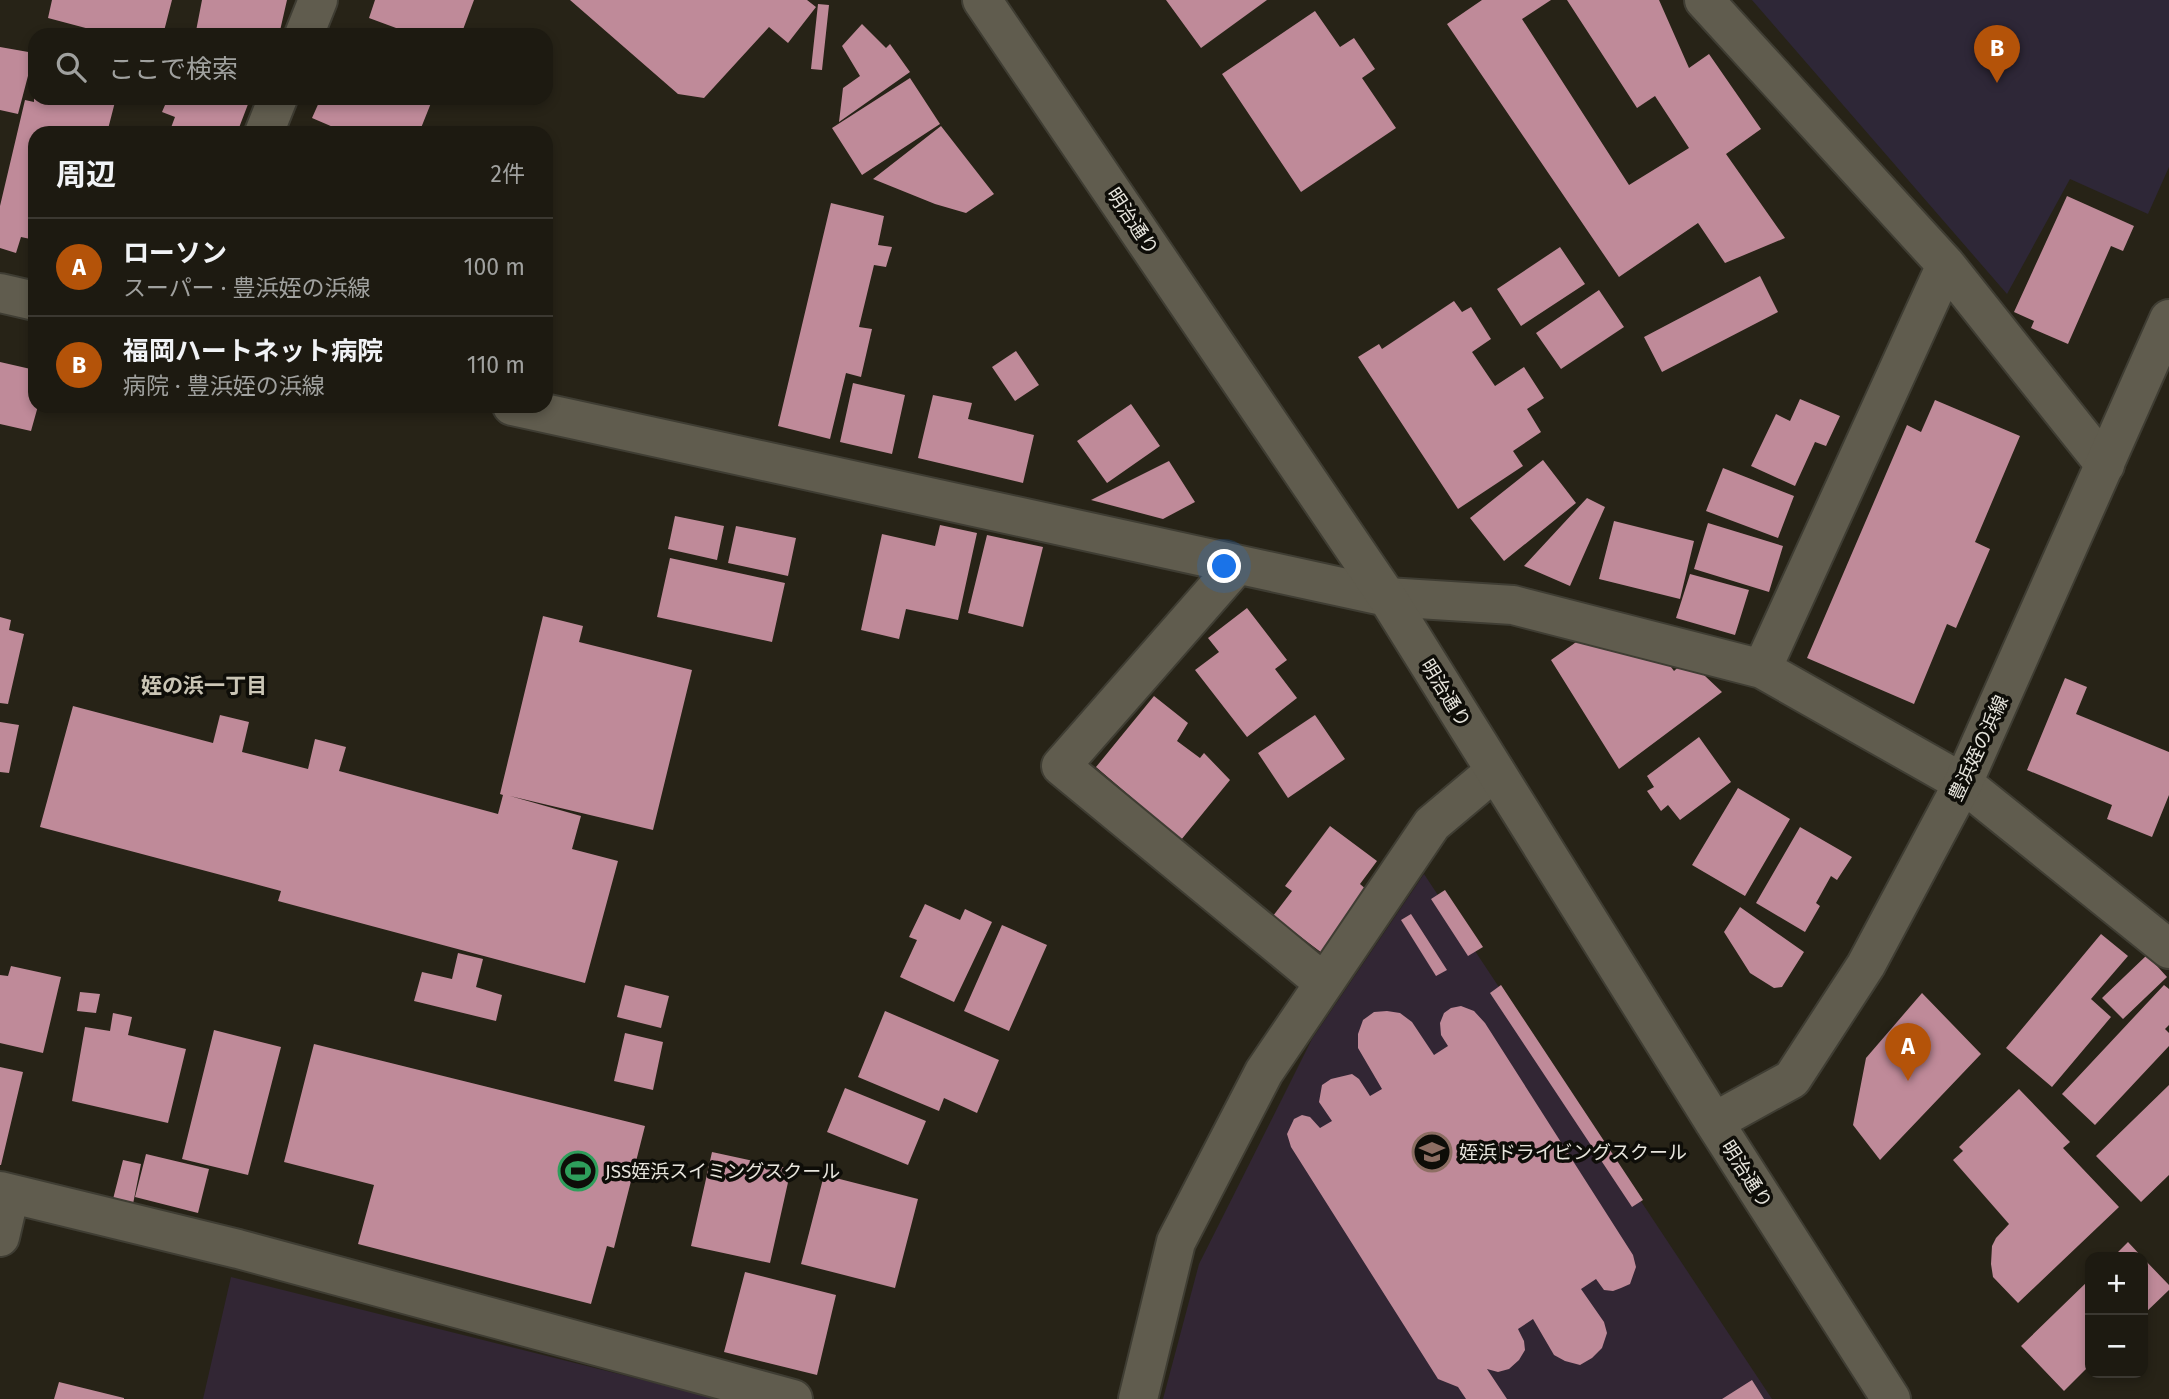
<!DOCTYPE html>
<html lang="ja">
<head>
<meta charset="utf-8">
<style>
	body { margin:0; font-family:"Fira Sans","Noto Sans JP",sans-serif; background:#25231a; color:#f1f3f6 }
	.controls { position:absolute; right:21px; bottom:21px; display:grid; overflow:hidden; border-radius:14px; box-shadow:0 4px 10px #0003 }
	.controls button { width:63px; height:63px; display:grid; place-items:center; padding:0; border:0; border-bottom:2px solid #3b3831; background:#1d1a11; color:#f1f3f6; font:35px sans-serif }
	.you { position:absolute; left:1225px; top:567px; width:24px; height:24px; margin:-18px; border:5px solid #fff; border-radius:50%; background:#1a73e8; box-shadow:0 0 0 10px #1a73e833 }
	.badge { display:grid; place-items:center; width:46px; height:46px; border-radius:50%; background:#b45309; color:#fff; font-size:23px; font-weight:700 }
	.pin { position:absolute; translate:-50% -58px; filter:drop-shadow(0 2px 4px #0008) }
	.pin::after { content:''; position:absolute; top:37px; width:24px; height:21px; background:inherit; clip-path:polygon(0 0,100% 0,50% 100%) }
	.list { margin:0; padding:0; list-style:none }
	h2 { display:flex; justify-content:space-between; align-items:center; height:91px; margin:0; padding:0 28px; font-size:30px }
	h2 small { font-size:23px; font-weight:400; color:#a0a19f }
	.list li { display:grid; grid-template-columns:46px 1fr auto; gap:21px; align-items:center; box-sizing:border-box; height:98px; padding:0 28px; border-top:2px solid #3b3831 }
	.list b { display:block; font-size:26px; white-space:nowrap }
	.list p { margin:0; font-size:23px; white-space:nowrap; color:#a0a19f }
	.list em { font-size:23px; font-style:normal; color:#a0a19f }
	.icon { flex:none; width:38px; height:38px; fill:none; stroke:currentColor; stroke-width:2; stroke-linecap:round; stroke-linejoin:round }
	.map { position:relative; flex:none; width:2169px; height:1399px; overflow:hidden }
	.search { position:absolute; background:#1d1a11; box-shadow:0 4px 10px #0003; left:28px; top:28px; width:525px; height:77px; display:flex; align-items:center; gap:18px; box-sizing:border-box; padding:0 24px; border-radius:21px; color:#a0a19f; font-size:26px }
	.panel { position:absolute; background:#1d1a11; box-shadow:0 4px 10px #0003; left:28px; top:126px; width:525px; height:287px; border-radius:21px }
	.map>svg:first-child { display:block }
</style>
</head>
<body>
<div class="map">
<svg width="2169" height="1399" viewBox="0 0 2169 1399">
	<rect width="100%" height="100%" fill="#272317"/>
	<path fill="#322634" d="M1424,874l348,525h-609l36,-135 113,-225z
		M231,1277l488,122h-516z"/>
	<path fill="#2e2737" d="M1752,0h417v167l-21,47 -78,-35 -63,115z"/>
	<path fill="#bf8a99" d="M52,0h120l-9,35h-51l-64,-17z
		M202,0h85l-8,35h-65l-18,-4z
		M375,0h99l-13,35h-46l-46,-17z
		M570,0h237l9,7 -28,36 -19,-16 -65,71 -26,-4z
		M1166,0h101l-66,48z
		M1482,0h69l-29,19 107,166 60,-37 -34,-52 -18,12 -70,-108h92l30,68 20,-14 52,75 -35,25 59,84 -60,25 -27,-40 -79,54 -172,-253z
		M818,4l11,1 -7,65 -11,-1z
		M1315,11l25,36 14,-9 21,31 -13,9 34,50 -95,64 -79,-118z
		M862,24l24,24 4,-4 20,28 -71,50 4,-34 17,-12 -18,-30z
		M0,47l34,6 -16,61 -18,-4z
		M910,78l30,46 -78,51 -30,-47z
		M34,98h82l-9,35h-72v107l-14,-3 -5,16 -16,-5v-42l25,-106 9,2z
		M168,98h79l3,1 -13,34h-68l6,-16 -13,-5z
		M315,98h118l-14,35h-81l2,-3 -28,-12 8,-18z
		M941,126l53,68 -28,19 -31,-9 -62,-25z
		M2067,196l67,30 -11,25 -12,-5 -43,98 -37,-16 3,-7 -20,-9z
		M831,203l53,13 -6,29 14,2 -6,20 -12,-2 -15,62 13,2 -11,48 -15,-4 -16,66 -52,-13z
		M1560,247l25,37 -64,42 -24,-37z
		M1760,276l18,36 -116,60 -18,-35z
		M1599,290l25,37 -63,42 -25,-36z
		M1454,301l8,11 9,-5 20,32 -19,13 23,34 29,-19 20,31 -17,11 14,23 -28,19 10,15 -65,43 -100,-152 21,-13 3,5z
		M1016,351l23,34 -24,16 -23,-34z
		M0,362l35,8v36h3l-7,25 -31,-7z
		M853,383l52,12 -13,59 -52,-12z
		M933,395l39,8 -4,16 66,16 -11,48 -105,-25z
		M1800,399l40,17 -14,30 -11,-4 -20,44 -44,-20 25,-52 14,7z
		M1935,400l85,36 -45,106 15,7 -34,79 -9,-4 -33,80 -107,-46 100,-233 14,7z
		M1131,404l29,42 -53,37 -30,-42z
		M1543,460l33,43 -72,58 -34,-43z
		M1169,461l26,41 -32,17 -72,-19z
		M1723,468l71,28 -16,42 -72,-27z
		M1587,498l18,9 -35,79 -46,-20z
		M675,516l49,10 -7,34 -49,-11z
		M1614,521l80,20 -14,58 -81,-20z
		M1708,523l75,23 -14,46 -75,-23z
		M940,525l37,8 -19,87 -52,-11 -7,30 -38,-9 21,-96 53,12z
		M736,526l60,12 -8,38 -60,-13z
		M987,535l56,12 -20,80 -55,-14z
		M670,558l115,25 -13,59 -115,-25z
		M1690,574l59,16 -14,45 -59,-17z
		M1247,608l40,52 -12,9 22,29 -50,39 -52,-67 24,-18 -11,-14z
		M543,616l40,10 -4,16 113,28 -39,160 -143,-34 71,20 -9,33 46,12 -33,122 -307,-82 3,-10 -241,-64 33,-121 140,37 7,-28 29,7 -7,30 66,17 7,-30 31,8 -7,24 159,43 5,-19 -3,-1z
		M0,617l11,3 -2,10 15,4 -16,70 -8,-1z
		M1586,635l74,17 14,19 13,-12 35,33 -103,77 -68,-109z
		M2065,678l22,9 -11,27 93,38v43l-17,42 -45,-18 5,-14 -85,-35z
		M1154,696l34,27 -11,18 23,17 4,-5 26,27 -49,60 -85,-73z
		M1315,715l30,44 -57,39 -30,-45z
		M0,722l19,3 -10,48 -9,-1z
		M1699,737l32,45 -51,38 -12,-15 -7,6 -14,-20 7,-4 -7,-11z
		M1738,788l52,31 -45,77 -53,-31z
		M1330,826l47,35 -17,23 8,7 -46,62 -49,-37 19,-25 -7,-5z
		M1800,827l52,30 -15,23 -6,-4 -15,27 4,3 -15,26 -49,-29z
		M1445,890l38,57 -15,9 -37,-57z
		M925,904l35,16 5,-11 27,13 -38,80 -54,-25 17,-37 -8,-3z
		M1740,907l64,45 -22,35 -8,1 -24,-15 -26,-41z
		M1411,914l36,56 -11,6 -35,-56z
		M1002,925l45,20 -38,86 -45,-20z
		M2101,934l27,22 -37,43 20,18 -59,70 -46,-39z
		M458,953l25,6 -7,28 26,8 -6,26 -82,-20 8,-29 30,7z
		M2147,955l20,22 -44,42 -21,-21z
		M11,966l50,11 -18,76 -43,-10v-68l8,1z
		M625,985l44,11 -8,32 -44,-11z
		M1501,985l142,215 -11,7 -142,-214z
		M2164,985l5,4v36l-4,4 4,4v13l-74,79 -33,-31z
		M80,992l20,2 -4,19 -19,-2z
		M1922,993l59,61 -101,106 -27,-35 13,-67z
		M1461,1006l13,5 11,12 148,232 3,12 -6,17 -9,4 -8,3 -9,-1 -8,-11 -15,10 23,33 3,11 -5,15 -10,10 -12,7 -15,-4 -11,-6 -21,-36 -15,10 6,12 1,9 -6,10 -10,9 -11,3 -11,-3 20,30h-41l-8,-12 -20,-8 -147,-232 -4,-13 7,-15 8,-4 8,2 10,11 12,-7 -13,-19 3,-17 9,-6 21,-5 7,5 11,17 12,-7 -24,-41v-14l5,-14 11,-8 13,-1 13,2 12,9 22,33 14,-9 -7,-11 -1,-12 4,-10 7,-5z
		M885,1011l114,49 -22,53 -33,-15 -5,13 -81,-34z
		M113,1013l19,4 -4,18 58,14 -18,74 -96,-22 13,-74 25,4z
		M214,1030l67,17 -33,128 -66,-16z
		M625,1033l38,9 -10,48 -39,-9z
		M314,1044l331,82 -31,122 -7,-2 -16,58 -233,-60 16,-59 -90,-23z
		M0,1067l23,5 -22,93h-1z
		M2169,1085v90l-28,27 -45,-46z
		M845,1088l81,33 -18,44 -81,-33z
		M2019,1089l51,53 -7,6 56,59 -101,96 -25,-26 -2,-13 1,-18 4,-8 13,-14 -56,-64 10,-9 -4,-4z
		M712,1152l79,17 -21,94 -79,-17z
		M146,1154l63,15 -11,44 -63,-16z
		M123,1160l18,4 -8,40 -20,-5z
		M824,1175l94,24 -23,89 -94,-24z
		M2128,1242l14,15h-29z
		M2143,1258l26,27v5l-26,25z
		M745,1272l91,23 -19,80 -93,-23z
		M2090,1279v86l-26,26 -43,-45z
		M1752,1380l12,19h-42z
		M59,1382l65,16v1h-70z"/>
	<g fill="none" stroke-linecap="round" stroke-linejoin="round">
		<defs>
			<path id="minor" d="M1704,0l242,265 159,200
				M304,35l14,-35
				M264,133l14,-35
				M0,293l35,8
				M512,406l875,191 126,8 249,64 201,114 206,166
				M1237,565l-176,201 263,217
				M1762,669l184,-404
				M0,1191l238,58 555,150
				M0,1237l10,-43
				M1138,1399l38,-157 88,-170 168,-248 63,-53"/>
			<path id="tertiary" d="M982,0l405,597 327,525 177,277
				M1714,1122l78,-43 74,-114 97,-182 206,-464"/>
		</defs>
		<use href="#minor" stroke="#3f3d33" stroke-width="42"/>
		<use href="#tertiary" stroke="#3f3d33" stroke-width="42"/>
		<use href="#minor" stroke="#605c4e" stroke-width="38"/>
		<use href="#tertiary" stroke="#605c4e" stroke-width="38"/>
	</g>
	<defs>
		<symbol id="school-ring" viewBox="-11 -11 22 22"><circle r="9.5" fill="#0e0d08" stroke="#8d6e63" stroke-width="1.5"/><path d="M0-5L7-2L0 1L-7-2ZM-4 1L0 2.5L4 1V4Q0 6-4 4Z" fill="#8d6e63"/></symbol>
		<symbol id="stadium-ring" viewBox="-11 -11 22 22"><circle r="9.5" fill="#0e0d08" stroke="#2e9e5b" stroke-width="1.5"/><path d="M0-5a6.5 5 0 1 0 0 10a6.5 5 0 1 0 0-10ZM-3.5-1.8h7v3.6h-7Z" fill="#2e9e5b"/></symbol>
	</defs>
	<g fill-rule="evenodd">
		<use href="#school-ring" x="1410" y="1130" width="44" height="44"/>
		<use href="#stadium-ring" x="556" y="1149" width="44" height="44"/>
	</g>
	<g text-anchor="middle" stroke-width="7" stroke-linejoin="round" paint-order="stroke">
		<g font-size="19" fill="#e7e5dd" stroke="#0e0d08">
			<text transform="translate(1133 221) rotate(56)" y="7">明治通り</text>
			<text transform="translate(1446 693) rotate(58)" y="7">明治通り</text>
			<text transform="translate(1978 748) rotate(-65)" y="7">豊浜姪の浜線</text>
			<text transform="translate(1747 1174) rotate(57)" y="7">明治通り</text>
		</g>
		<g font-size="19" fill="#e7e5dd" stroke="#0e0d08" text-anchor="start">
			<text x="1459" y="1159">姪浜ドライビングスクール</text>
			<text x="605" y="1178">JSS姪浜スイミングスクール</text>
		</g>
		<g font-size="21" font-weight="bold" fill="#cac5b5" stroke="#0e0d08">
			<text x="204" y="693">姪の浜一丁目</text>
		</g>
	</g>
</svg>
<div class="controls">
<button>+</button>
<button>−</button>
</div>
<div class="you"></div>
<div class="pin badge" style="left:1908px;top:1081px">A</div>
<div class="pin badge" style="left:1997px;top:83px">B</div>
<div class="search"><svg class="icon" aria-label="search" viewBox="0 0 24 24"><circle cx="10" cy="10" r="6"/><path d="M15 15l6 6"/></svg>ここで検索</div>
<section class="panel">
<h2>周辺<small>2件</small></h2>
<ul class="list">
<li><span class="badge">A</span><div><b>ローソン</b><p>スーパー · 豊浜姪の浜線</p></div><em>100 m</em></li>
<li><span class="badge">B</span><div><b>福岡ハートネット病院</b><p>病院 · 豊浜姪の浜線</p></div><em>110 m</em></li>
</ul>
</section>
</div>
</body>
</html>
